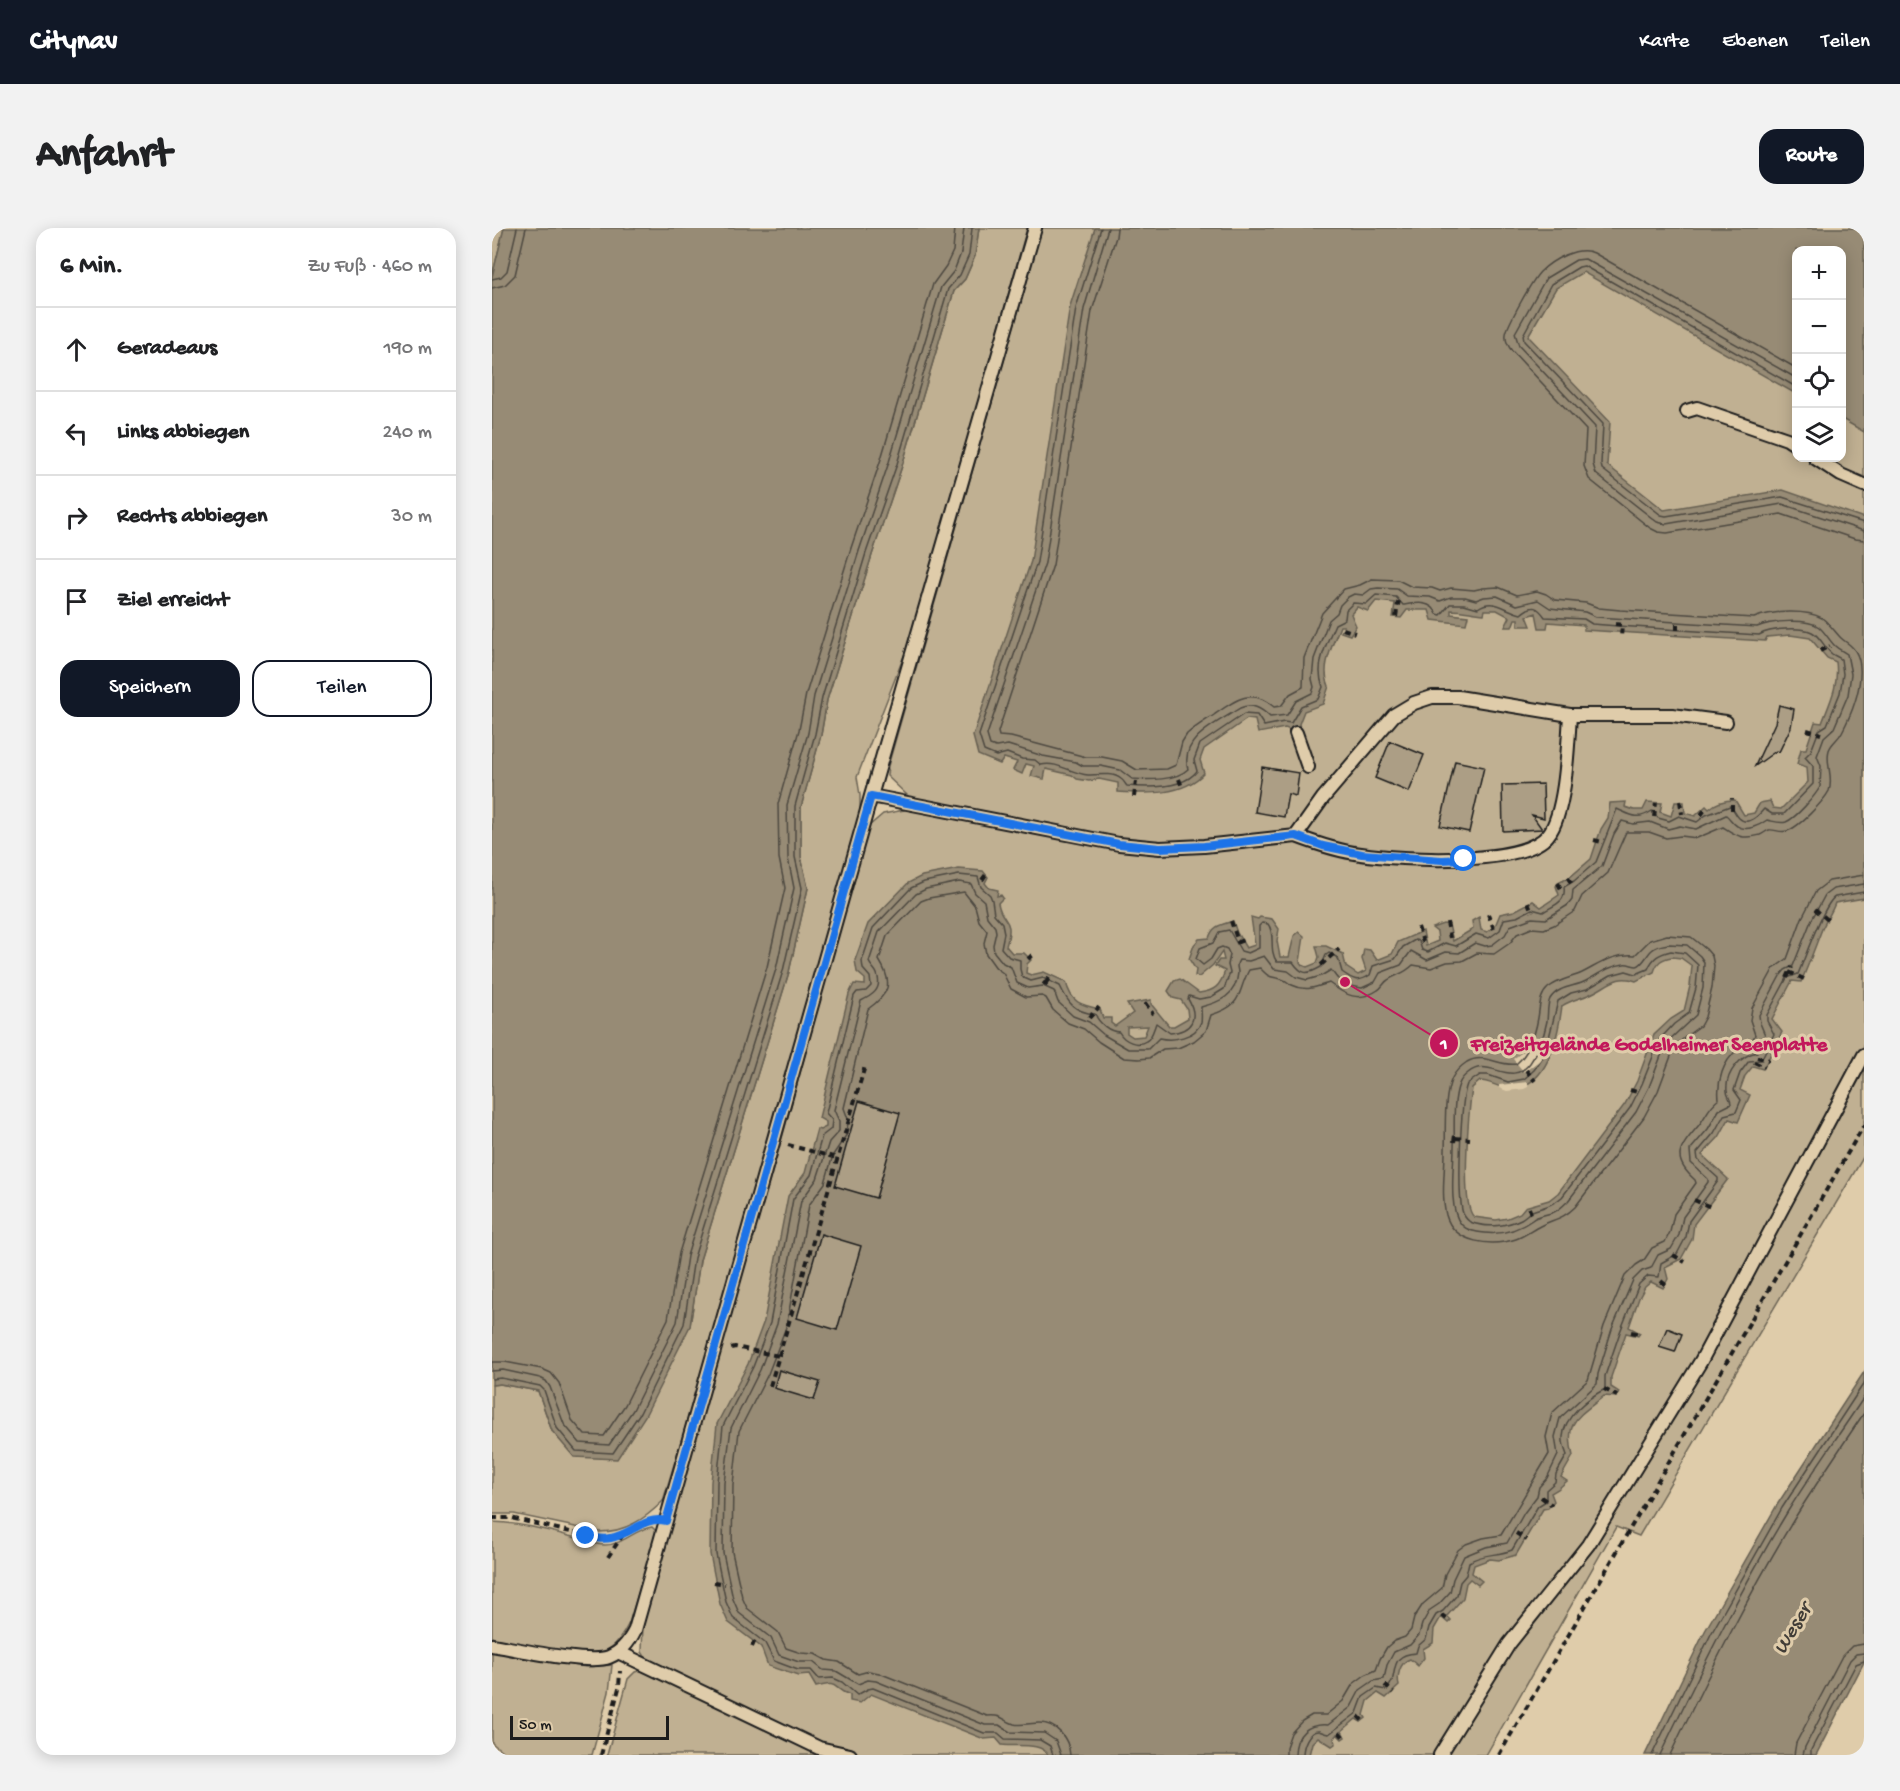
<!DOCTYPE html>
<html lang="de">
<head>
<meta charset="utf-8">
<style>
	body { margin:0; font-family:"Gochi Hand",sans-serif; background:#f2f2f2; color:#202124 }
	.controls { position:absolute; right:18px; top:18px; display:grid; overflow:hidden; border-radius:12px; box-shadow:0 3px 15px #0003 }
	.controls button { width:54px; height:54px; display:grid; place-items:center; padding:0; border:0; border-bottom:2px solid #e0e0e0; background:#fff; color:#202124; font:30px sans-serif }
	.scale { position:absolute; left:18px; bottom:15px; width:159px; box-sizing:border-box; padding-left:6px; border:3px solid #1c1c1c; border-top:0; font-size:16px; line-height:21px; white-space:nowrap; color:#1c1c1c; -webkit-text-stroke:4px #dfccaa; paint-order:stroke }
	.stop { position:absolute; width:18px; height:18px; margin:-14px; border:4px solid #1a73e8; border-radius:50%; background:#fff }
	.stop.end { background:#1a73e8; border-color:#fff; box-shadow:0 2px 6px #0008 }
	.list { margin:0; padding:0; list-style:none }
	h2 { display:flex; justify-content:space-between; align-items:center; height:78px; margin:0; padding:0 24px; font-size:26px }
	h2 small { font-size:20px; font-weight:400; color:#757577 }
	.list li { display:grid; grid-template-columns:39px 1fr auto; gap:18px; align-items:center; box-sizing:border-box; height:84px; padding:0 24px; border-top:2px solid #e0e0e0 }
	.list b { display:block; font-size:22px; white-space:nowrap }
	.list em { font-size:20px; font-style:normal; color:#757577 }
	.actions { display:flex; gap:12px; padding:18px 24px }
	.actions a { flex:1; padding:14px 0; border:2px solid #111827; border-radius:18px; text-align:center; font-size:21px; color:#111827 }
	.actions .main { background:#111827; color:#fff }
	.icon { flex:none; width:33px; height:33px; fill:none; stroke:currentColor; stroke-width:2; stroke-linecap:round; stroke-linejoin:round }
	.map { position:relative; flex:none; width:1372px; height:1527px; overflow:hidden; border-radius:18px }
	header { display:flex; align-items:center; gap:36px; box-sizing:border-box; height:84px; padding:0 30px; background:#111827; color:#fff }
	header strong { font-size:28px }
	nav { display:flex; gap:33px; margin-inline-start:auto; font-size:21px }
	.intro { display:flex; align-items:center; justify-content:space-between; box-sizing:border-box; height:144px; padding:0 36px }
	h1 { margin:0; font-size:42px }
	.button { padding:15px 27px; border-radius:18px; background:#111827; color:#fff; font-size:21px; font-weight:700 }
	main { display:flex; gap:36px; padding:0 36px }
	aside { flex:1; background:#fff; border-radius:18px; box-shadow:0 3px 15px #0003 }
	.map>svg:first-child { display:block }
</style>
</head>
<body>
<header>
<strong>Citynav</strong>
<nav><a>Karte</a><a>Ebenen</a><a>Teilen</a></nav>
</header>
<div class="intro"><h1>Anfahrt</h1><a class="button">Route</a></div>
<main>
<aside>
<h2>6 Min.<small>Zu Fuß · 460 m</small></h2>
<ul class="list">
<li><svg class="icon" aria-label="ahead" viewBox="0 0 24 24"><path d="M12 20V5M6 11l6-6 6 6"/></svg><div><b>Geradeaus</b></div><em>190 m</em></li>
<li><svg class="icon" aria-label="left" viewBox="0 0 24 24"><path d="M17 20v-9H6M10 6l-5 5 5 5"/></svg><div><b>Links abbiegen</b></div><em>240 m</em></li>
<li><svg class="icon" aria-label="right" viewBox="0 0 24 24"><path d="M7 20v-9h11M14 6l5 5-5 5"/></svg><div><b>Rechts abbiegen</b></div><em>30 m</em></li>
<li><svg class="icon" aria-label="arrive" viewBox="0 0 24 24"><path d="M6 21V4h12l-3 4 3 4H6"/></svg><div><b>Ziel erreicht</b></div></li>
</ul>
<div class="actions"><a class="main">Speichern</a><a>Teilen</a></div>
</aside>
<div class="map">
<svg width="1372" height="1527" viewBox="0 0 1372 1527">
	<rect width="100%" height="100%" fill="#dfccaa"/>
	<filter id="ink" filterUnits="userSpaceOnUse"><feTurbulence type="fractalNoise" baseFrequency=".0167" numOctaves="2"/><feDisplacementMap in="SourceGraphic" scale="12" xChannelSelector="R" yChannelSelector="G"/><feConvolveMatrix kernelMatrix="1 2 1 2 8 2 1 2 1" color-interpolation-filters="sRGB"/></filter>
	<g filter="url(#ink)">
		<path fill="#c0b092" stroke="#6e6657" stroke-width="1.5" fill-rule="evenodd" d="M0,0h12l-12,49z
			M487,0h48l-115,407 -55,142 3,18v17l-159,563 -38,126c-18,18 -37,31 -64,31l-85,-18h-22v-129l8,-1 38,7 14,40 138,-105 10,-66 89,-288 19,-84 -7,-31v-50l20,-72 6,-35 45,-145 30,-89 52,-175 11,-12 10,-23z
			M550,0h822v928l-225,380 -23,-9 -130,228h-879l21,-76 7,-7 7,-2 4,-12 -4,-6 1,-27 55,-202 81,-274 89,-322 15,-13 21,-4 4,-14 -21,-20 1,-10zM1304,22h46v208h-46z
			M0,1294c27,1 51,7 77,14 13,3 23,9 36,9 19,0 29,-16 47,-18l5,5 -28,91c-5,10 -11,20 -20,26 -18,12 -94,-7 -117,-11z
			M0,1423l94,16 26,-2 -3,27 -17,63h-85l-15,-12z"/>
		<path fill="#978b75" stroke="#665f51" stroke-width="1.5" fill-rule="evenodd" d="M12,0h475l-4,28 -10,23 -11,12 -52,175 -30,89 -45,145 -6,35 -20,72v50l7,31 -19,84 -89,288 -10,66 -45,90 -28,43 -43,-2 -22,-26 -14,-40 -38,-7 -8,1v-1108z
			M603,0h769v204l-22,-13v-169h-46v144l-213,-122 -27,16 -28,48 82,86 -3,43 57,45 119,-20 81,28v380l-29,5c-3,9 -9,17 -13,26 -7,18 -13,35 -21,53l-9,-1 -20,38 10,13 -19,37 -10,-3 -8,10 -5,14 10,5 -12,27 -9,-3 -10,18 -17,18 26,24 -34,45 -2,15 -11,20 -16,8 3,12 -5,9 -12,-6 -6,5 -6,11 -10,29 11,6 -2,3 -12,-3 -15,44v10l8,5 -2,5 -13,-1c-26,21 -40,25 -31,60l-12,21 6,4 -9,8 -7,4 3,8 -6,7 -5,1 -27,46 -17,5 -9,-1 -16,6 -2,8 10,8 -4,4 -8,-6 -4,4 -3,15 -16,18 4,4 -3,3 -7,-6 -7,12 -1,14 -10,6 1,9 -6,8 -8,-7c-11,4 -13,17 -11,27l-13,12 -8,-5 -10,8 -4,14 2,3 -5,4 -5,-3 -14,12 3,6 -3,2 -5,-5 -3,4 1,6 -3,2 -14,-9 -6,6 -3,12h-261c-6,-13 -31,-8 -46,-10l-6,-7 -12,1 -113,-45 -11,9 -10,-2v-6c-19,-6 -9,-15 -34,-8l-7,-12 -11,1 -30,-10 -7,-19 -33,-25 -8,-18 -10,-50 1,-72 6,-58 31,-60 16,-43 24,-125 17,-23 12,-44 3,1 6,-3v-5l-7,-4 30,-124 5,-10 11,1v-6l-8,-7 -2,-12 13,-36 40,-41 14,-7 37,-7 24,2 5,6 -3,6 4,5 9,2 -1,6 4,-1 2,3 -5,5c4,22 17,13 8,43l6,7h12l7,7 -4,4 -1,9 5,2 13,-3 22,10c5,21 15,23 34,27l3,9h8v5l4,3 18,-13 -6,-9 24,-4v4l18,22h5l14,-8 -1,-9 -6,-9 -8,-2 -5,-7 6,-10 6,-2 19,14c16,-2 21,-7 26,-22l-10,-5 4,-6h5l-2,-8 -9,13 -14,12 -4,-1 1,-6 -7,-11 5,-14 5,-6 10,-1c4,-13 12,-13 24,-17l4,12 9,15 9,-3 -4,-28 7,2 2,-2 12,2 7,10 -2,12 3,16h9l5,-21 5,-4 5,4 -4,26 2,3 5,2 10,-4 2,-6 -3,-11h10l17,8 3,13 12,8 8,-4 -4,-12 2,-10 6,1 7,10 15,-6 6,-12 25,-11 3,15 12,-5 -1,-9 -5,-4 11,-4 6,1 4,16 20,-12 -1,-8 7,-4 2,13 6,2 8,-6 5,-12 14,-3 19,-10 8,6 18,-12 -3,-9 2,-3 12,-6 21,-18 10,-30 7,-11 2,-15 16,-1 -1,5 9,3h9l4,-8 15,1 -2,9 11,4 4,-14h9l1,11 10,3 11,-10 3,3c7,-7 17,-9 26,-9l9,15 10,-2 6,-10 10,-2 3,7 8,1 27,-27 -1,-15 -10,-3 4,-15h5l9,-27 7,1c8,-21 17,-38 14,-61l-9,-4 -17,-20 -20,-3 -23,2 -2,4 -181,-11v-5l-36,-3 -1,6h-8l-3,-15 -9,3 4,10h-13v-7h-3l-3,8h-7l5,-10 -13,-7h-12l-1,4c-12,-1 -22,-4 -33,-4v4l17,2 -2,8 -34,-4 -3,-10h-22l-6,8 -8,-1 2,-14 -19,-2 -8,10 -11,-4 -6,7 5,12 -6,9 -9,-3 3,-6h-4c-7,19 -20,41 -11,60l-6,18 -19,7 -5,13 3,12 -9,3 -5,-10 -3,-1 -27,5 -3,-13 -8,-1 -43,30 -4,11 4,13c-21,23 -57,21 -86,19v-9l-19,-4 -10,2 -12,-2 -5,-4 -26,-6 -2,10 -13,-3 3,-10 -8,-2 -4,10 -9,-4 4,-8 -13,-4 -4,6 -22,-9 -5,-19 58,-175 39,-255zM1180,729l9,1 11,8 -2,20 -6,25 -13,8 -17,16 -17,46 -12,23 -67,89 -9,7 -24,7 -5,6 -12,5 -12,2 -22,-3c-14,-11 -5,-108 -2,-129l8,-7c9,0 17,6 27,7 41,3 51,-52 55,-82 9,-6 17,-7 26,-11 19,-7 27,-22 48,-14l18,-9c3,-10 7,-13 18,-15zM656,798l-4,10 -11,1 -6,-4v-6z
			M1372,1144v290l-48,93h-171l60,-124 72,-126z"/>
		<path fill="#dfccaa" d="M1040,817l11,13 -19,14 -11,-13z
			M1036,854v5l-4,2 -17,2 -8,-3v-3z"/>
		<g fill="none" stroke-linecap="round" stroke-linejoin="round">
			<path stroke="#4d4840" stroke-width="1.5" d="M0,51l9,-2 6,-6 10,-43
				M0,60l13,-3 10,-10 11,-47
				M1304,140l-202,-115c-16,-8 -42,7 -54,19 -7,7 -33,53 -34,62 -1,7 2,12 6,17l74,79 -2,36 5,13 61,49 8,4 9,1 114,-19 74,25 9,1
				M1304,150l-211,-119 -9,1 -30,18 -31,55 4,13 76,81 -2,37 3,10 61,48 9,2 116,-20 82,27
				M1304,159l-212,-121 -5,1 -28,17 -28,51 1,6 79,83 -2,40 1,5 59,46 5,1 116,-19 82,26
				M1175,707l24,2 15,12 6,7 2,10 -2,22 -7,29 -5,9 -15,11 -11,11 -16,43 -14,26 -69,90c-12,12 -21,12 -35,19 -8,4 -15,10 -24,13 -24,8 -62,5 -70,-24 -5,-20 -1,-44 -1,-64 1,-20 -2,-54 7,-73 3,-6 9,-12 15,-16 17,-10 33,5 49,2 13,-11 19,-29 22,-46 2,-11 1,-22 10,-30 11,-9 23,-10 34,-15 18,-9 32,-20 53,-18l15,-15z
				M1177,716l18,1 13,11 4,6 -1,26 -7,27 -30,28 -17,44 -13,25 -68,89c-4,4 -9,9 -14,11 -7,3 -16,3 -22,8 -14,10 -28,15 -47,13 -9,-1 -18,-2 -24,-9 -13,-14 -7,-58 -7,-77 1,-20 -2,-44 5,-63 2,-5 5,-8 9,-11 21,-18 42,16 62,-10 8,-11 14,-27 17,-42 1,-7 0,-16 3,-22 8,-13 25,-12 36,-18 13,-7 23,-15 38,-17 4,-1 9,2 13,2 6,-1 10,-12 15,-16 5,-5 11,-5 17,-6z
				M1179,723l14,2 13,12 -2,23 -7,25 -15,11 -14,15 -18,45 -12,24 -68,89c-9,8 -18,10 -30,14 -4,2 -7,6 -11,8 -16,8 -35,9 -51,3 -4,-3 -7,-7 -8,-12 -4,-20 -2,-108 5,-126l13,-9h8l20,7 16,-3 10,-9 11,-16 13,-53 13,-8 16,-4 24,-14 15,-4 10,3 12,-5c5,-12 11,-15 23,-18z
				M0,1134h13l37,7 9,4 8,10 13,37 13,15 19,1 21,-31 43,-86 11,-66 88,-286 18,-79 -6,-30 -1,-54 21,-74 7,-36 45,-146 30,-89 52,-175 13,-18 7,-15 2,-23
				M0,1143l11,-1 37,8 6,3 4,6 14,37 16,19 29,2 24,-35 44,-88 10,-66 89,-287 18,-81 -6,-30 -1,-53 21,-72 6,-37 45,-145 30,-89 52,-175 13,-16 7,-18 3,-25
				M0,1151l9,-1 39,8 4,4 13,38 19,23 37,2 27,-40 44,-89 10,-66 89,-287 19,-83 -7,-31v-51l20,-72 7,-36 44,-145 31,-89 51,-175 12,-14 9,-20 3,-27
				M561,1527l-3,-9 -10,-6 -35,-1 -7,-6h-14l-111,-45 -5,1 -11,6 -15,-13 -9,-4 -14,1 -8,-9h-13l-24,-9 -9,-18 -32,-25 -7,-16 -10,-48 1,-72 6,-56 30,-59 17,-44 23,-124 18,-24 11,-39 9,-7 1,-9 -6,-7 28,-117 3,-4 9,-1 5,-5 -1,-9 -7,-8 -1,-8 11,-33 38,-40 13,-6 35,-7 19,2 3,10 9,8 2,5 2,14 8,9 2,10 -3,15 8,9 11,3v9l2,8 9,4 12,-3 17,8c8,17 14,26 35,28 4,9 14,18 24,18 5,9 18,15 27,9 6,-3 8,-13 10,-18l14,10c22,-2 29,-15 18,-34l1,-3 10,3 12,-2 13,-8 6,-16 -2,-8 2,-10 -3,-6 -5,-2 -5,2 -6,10 -8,6 -7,-6 4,-11 13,-5 6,-11 10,-2 12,21 7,2 11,-5v-22l3,-3 6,1c8,10 0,26 9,38h16c9,13 14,13 28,5l5,-12 3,-2 9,5 4,14c11,8 16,11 28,3l3,-9 22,-7 8,-12 12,-7 4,1 3,9 6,2 17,-9 11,3 20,-12 13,4 11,-8 4,-11 13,-2 15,-8 11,3c13,-8 23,-10 21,-25l10,-6 22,-19 21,-53c14,6 20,12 35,2l6,7 11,3 10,-5 18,6 9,-7 24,-9c4,3 5,8 9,12 9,9 20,-3 25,-9l8,5h12l29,-30v-18l-8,-9 6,-6 8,-21 8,-5 13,-32 3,-19 -2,-15c-3,-2 -6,-3 -9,-5 -7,-5 -11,-17 -20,-22 -11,-5 -42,-4 -53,3l-141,-9 -26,-2 -8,-5 -39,-2c-7,-10 -12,-14 -24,-3 -15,-3 -27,-17 -43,-6l-14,-4h-14l-9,11 -4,-1c-6,-14 -20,-11 -34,-9l-7,-8 -20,-2 -10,9 -13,-1 -7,7 -1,9 -10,5c-8,19 -21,42 -12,63l-5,12 -17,7 -10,17 -7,-1 -20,4 -7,-11 -13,-1 -44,30 -6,16 3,11c-14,18 -49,17 -70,15 -2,-2 -3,-5 -6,-7 -8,-7 -24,-4 -33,-4 -16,-1 -30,-14 -47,-10l-6,-5 -13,-1 -15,-6 -11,3 -12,-5 -5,-16 58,-173 39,-254 25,-80
				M569,1527l-5,-14 -12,-8 -34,-1 -11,-7h-14l-109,-44 -8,-1 -10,4 -22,-13 -13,-1 -10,-8h-14l-20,-7 -8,-17 -32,-25 -6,-14 -10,-46 1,-70 7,-55 29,-58 17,-46 24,-123 16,-22 12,-37 10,-11v-10l-5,-11 27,-109c10,-5 22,-11 16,-27 -2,-5 -6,-7 -8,-12l10,-30 37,-38 10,-5 33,-7 12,2 4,9 9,8 3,16 8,10 1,5 -3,13 1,7 9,11 8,4 6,16 11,5 15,-2 11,5 4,11 15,14 16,6 15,13 24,14h20l11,-11c13,3 37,0 42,-16 1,-5 0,-10 0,-15 19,-5 35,-11 37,-34 0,-6 -3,-7 1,-13l10,1 15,-5 10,13 14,2 8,6 11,3 14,-4 10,-6 6,8 13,8 12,2 13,-6 5,-9 21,-8 10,-14 16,9 19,-8 13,1 16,-10 10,3 7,-1 13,-10 5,-9 22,-8 14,1 22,-14 4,-5 1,-10 29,-24 12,-32 8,-13 11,3 17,-2 18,7 12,-3 16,3 30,-14c4,3 6,8 11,11 9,6 22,0 30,-6 6,1 13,4 19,2 10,-4 29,-26 34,-35l1,-21 -4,-10 7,-19 10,-9 14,-33 3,-21 -4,-20c-4,-3 -9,-5 -12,-8 -6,-6 -10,-14 -16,-19 -12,-9 -49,-6 -62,0l-161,-10 -11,-5 -35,-4 -12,-8 -21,5 -20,-9 -13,1 -8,3 -11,-3h-14l-11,4 -10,-4 -23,-1 -10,-7 -19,-1 -7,1 -8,6 -9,-1 -6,3 -8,8 -3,8 -8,7 -15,39 -2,20 2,8 -2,6 -16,8 -9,14 -17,2c-9,-9 -18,-14 -30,-9 -21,14 -61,30 -52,61 -12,12 -39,11 -56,10l-12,-9 -19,-4h-18l-7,-4 -33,-6 -35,-11 -12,2 -6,-2 -3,-10 58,-172 39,-254 24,-81
				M578,1527c-1,-17 -14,-32 -31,-32 -8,0 -18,3 -25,1 -14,-5 -9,-9 -27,-8l-108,-43 -10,-2 -11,3 -19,-12 -13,-2 -11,-6 -14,-1 -15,-5 -8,-16 -31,-24 -5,-11 -10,-45 1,-68 6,-53 29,-57 18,-47 23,-122 16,-22 8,-28 14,-21 1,-15 -4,-11 24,-99c21,-15 26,-25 11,-49l8,-24 34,-35 8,-3 35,-6 11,14 4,15 8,10 -3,12 2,11 10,14 7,5 8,16 15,8 16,-1 4,2 7,12 15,13 16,6 15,13 25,16 15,1 10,-1 14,-9 15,-1 16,-7 12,-10 5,-16c34,-11 25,-21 38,-45l11,-2c12,13 11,7 24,12 3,1 5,4 8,5 14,7 24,2 37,-2 16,12 30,20 49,7 4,-2 6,-8 10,-10 8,-6 15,-5 25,-15l18,3 16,-6 15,-1 15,-8 17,1 16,-11 7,-9 15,-6 12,1 10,-4 21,-14 7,-15 26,-23 18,-41h23l17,6 15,-2 16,2 26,-11c14,9 19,13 37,8 3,-1 6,-4 9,-5 5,-1 11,3 18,1 11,-3 37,-30 42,-40 5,-14 -4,-28 0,-41 3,-8 9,-10 13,-18 9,-17 17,-37 18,-56 1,-10 -1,-23 -9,-30 -3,-3 -7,-5 -10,-8 -6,-6 -12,-15 -19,-20 -16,-9 -51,-7 -68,0l-134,-8 -21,-2 -13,-5 -31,-3 -9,-6 -9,-3 -20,4 -19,-8 -15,1 -9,2 -23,-2 -11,3 -8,-3 -20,-1 -14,-7 -26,-1 -12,6 -16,4 -22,24 -18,45 -1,29 -13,7 -9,12 -7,1c-23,-20 -39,-7 -60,8 -9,6 -19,12 -27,19l-5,8 -6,23 -9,4 -30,1 -15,-9 -20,-4h-16l-75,-20 -12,-1 -1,-4 55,-167 39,-254 24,-74 1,-9
				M794,1527v-8l5,-14 11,-12 10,-6h14l17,-14 10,-17 12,-9 11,-5 4,-11 7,-12 7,-6 11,-4 6,-7 3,-12 9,-14 19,-16 3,-14 13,-24 8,-6 17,-6 18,-3 48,-81 -3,-17 6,-24 36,-33 16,-54 21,-50 11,-11 8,-5 8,-12 13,-6 5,-10 4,-18 22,-31 -1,-3c-26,-23 -14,-33 4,-55 7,-9 10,-19 20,-26 -2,-18 4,-37 18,-49 9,-8 13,-3 18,-15l-5,-15 2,-12 22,-40 13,-9 15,-41 14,-27 13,-10 35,-6
				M803,1527c0,-21 13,-32 33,-30l23,-18 9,-17 13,-9 11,-2 3,-14 7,-13 16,-7 9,-10 3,-11 8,-14 9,-6 11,-12 3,-13 11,-23 22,-9 21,-4 17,-30 13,-17 2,-9 8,-9 11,-23 -3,-18 5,-19 37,-34 1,-10 14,-45 21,-49 9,-9 9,-3 7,-13 13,-6 8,-14 4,-18 25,-35v-3l-17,-16 -1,-13 18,-21 11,-19 12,-6c0,-5 -4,-8 -4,-13 -2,-18 14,-36 30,-39l8,-17 -5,-12 -1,-8 21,-39 5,-6 8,-4 18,-45 14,-26 8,-6 31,-5
				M811,1527c0,-8 5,-25 16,-24 3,1 6,3 10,3l28,-21 6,-16 13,-9 10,2c15,-13 -1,-35 30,-37l2,-7 8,-7 3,-12 7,-12 7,-4 14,-16 3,-13 6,-7 3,-13c14,-9 28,-6 43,-12l26,-44 8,-5v-11l9,-8 1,-8 11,-19c-2,-5 -5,-12 -4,-18 1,-21 25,-39 42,-48v-13l15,-44 19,-48 9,-8 11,1 2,-14 16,-9 9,-17 3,-16 29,-40v-3l-20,-18 -1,-7 17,-20 10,-18 12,-3 5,-12 -7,-10 6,-17 9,-12 12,-1 13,-26 -7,-13v-6l20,-37 11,-4c7,-16 26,-71 37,-77l29,-5
				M1160,1527l59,-121 71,-126 82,-125
				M1168,1527c40,-83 80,-165 128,-244 24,-39 51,-76 76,-114
				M1178,1527c39,-81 79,-162 126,-239 22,-35 45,-69 68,-103
				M1302,1527l2,-12 46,-87 10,-10 12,-2
				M1311,1527l2,-8 45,-87 6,-6 8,-1
				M1319,1527v-5l45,-86 8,-3"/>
		</g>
		<path fill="#ac9e85" stroke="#1c1c1c" stroke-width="1.5" d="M1287,477l15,4 -3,18 -12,25 -3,-1 -21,15 20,-43z
			M898,513l34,14 -15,37 -34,-14z
			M963,533l29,6 -15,65 -29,-6z
			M770,539l37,6 -3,23 -8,-2 -4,23 -29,-5z
			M1051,556l1,34 -12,-3 10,14 -39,2 -1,-46z
			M367,873l41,12 -24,85 -41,-12z
			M329,1006l40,12 -24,84 -40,-12z
			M1175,1100l15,6 -7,18 -16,-5z
			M287,1142l41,12 -6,18 -40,-12z"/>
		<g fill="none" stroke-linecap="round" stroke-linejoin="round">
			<defs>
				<path id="service" d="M1195,183l10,-3 90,31 9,6
					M1323,230l26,17 23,10
					M804,505l12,34
					M379,568l248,48 41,4 44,-2 92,-10 27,-38 71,-83 20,-12 18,-6h26l112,18h102l54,7
					M804,608c21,8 42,15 65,18 39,6 162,13 187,-19 18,-22 20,-91 22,-120
					M0,1417c25,4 97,20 117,12 13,-5 20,-15 26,-27l236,-834 164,-568
					M126,1424l201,96 31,7
					M948,1527l69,-111 79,-99 113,-184 163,-306"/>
			</defs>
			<use href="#service" stroke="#1c1c1c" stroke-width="16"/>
			<path stroke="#1c1c1c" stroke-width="4" stroke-dasharray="6 4.5" stroke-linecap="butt" d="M904,389l2,-14 6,1
				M1123,396l7,1 -1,12
				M1185,396v11
				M851,401l12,4
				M1328,423l10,-5
				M1315,502l14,4
				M687,551l3,8
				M642,569l2,-16
				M1188,573l2,13
				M1240,582v-12
				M1209,587l6,-8
				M1162,589l2,-14
				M1102,612l8,2
				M1076,650l5,8
				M490,652l5,-7
				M1066,655l4,8
				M1036,674l4,10
				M1323,681l14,12
				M996,686l6,15
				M739,693l7,21 6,-2
				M955,694l3,16
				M926,699l5,15
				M536,731l4,-4
				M829,737l18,-16
				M1297,744l15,7
				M1295,750l5,-11
				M551,754l5,4
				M554,755l4,-7
				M653,775l8,11
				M597,790l10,-11
				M1265,829l12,3
				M1262,834l11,5
				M1034,842l9,11
				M1138,862l7,2
				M963,910l15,1
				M962,914l1,-7
				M296,917l49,13
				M1202,972l17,7
				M1037,980l3,9
				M1181,1027l12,7
				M1169,1053l6,5
				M1139,1104l9,2
				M239,1120l4,-1 44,9
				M278,1158l95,-320
				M1112,1161l13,7
				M1049,1269l11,8
				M0,1290h19l89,21 22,-4 28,-14
				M1024,1305l11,7
				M116,1329l14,-21
				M222,1354l11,2
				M950,1387l8,7
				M260,1419l3,-7
				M893,1457l8,8
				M866,1488l6,6
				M847,1504l6,7
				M109,1527l18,-67 1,-17
				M1007,1527l365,-630"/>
			<use href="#service" stroke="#dfccaa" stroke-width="12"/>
		</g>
	</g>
	<g fill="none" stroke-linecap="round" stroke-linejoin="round" filter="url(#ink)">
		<path stroke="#1a73e8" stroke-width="8" d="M94,1308c8,2 17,4 25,2 19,-3 35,-23 55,-17l205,-725 248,48 41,4 44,-2 92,-10 27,10 39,8 80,6 22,-1"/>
	</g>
	<g text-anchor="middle" stroke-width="6" stroke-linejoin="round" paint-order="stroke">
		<g font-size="21" font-style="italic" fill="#413d37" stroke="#dfccaa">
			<text transform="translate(1299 1400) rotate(-59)" y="7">Weser</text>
		</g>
	</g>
	<path fill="none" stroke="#c2185b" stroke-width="2" d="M853 754L952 815"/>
	<g fill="#c2185b" stroke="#dfccaa" stroke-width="2">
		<circle cx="853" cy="754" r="6"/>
		<circle cx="952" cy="815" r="15"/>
	</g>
	<g font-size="18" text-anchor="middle" font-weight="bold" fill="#fff">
		<text x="952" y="821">1</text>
	</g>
	<g font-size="21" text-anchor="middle" font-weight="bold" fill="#c2185b" stroke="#dfccaa" stroke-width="6" stroke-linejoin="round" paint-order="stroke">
		<text x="1157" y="822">Freizeitgelände Godelheimer Seenplatte</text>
	</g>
</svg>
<div class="controls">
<button>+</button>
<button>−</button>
<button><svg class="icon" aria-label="locate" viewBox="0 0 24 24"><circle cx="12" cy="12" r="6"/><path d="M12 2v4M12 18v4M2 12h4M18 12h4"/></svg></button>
<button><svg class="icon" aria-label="layers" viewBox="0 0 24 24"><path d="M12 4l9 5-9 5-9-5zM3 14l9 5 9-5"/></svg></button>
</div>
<div class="scale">50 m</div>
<div class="stop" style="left:972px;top:631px"></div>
<div class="stop end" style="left:94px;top:1308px"></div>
</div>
</main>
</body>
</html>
